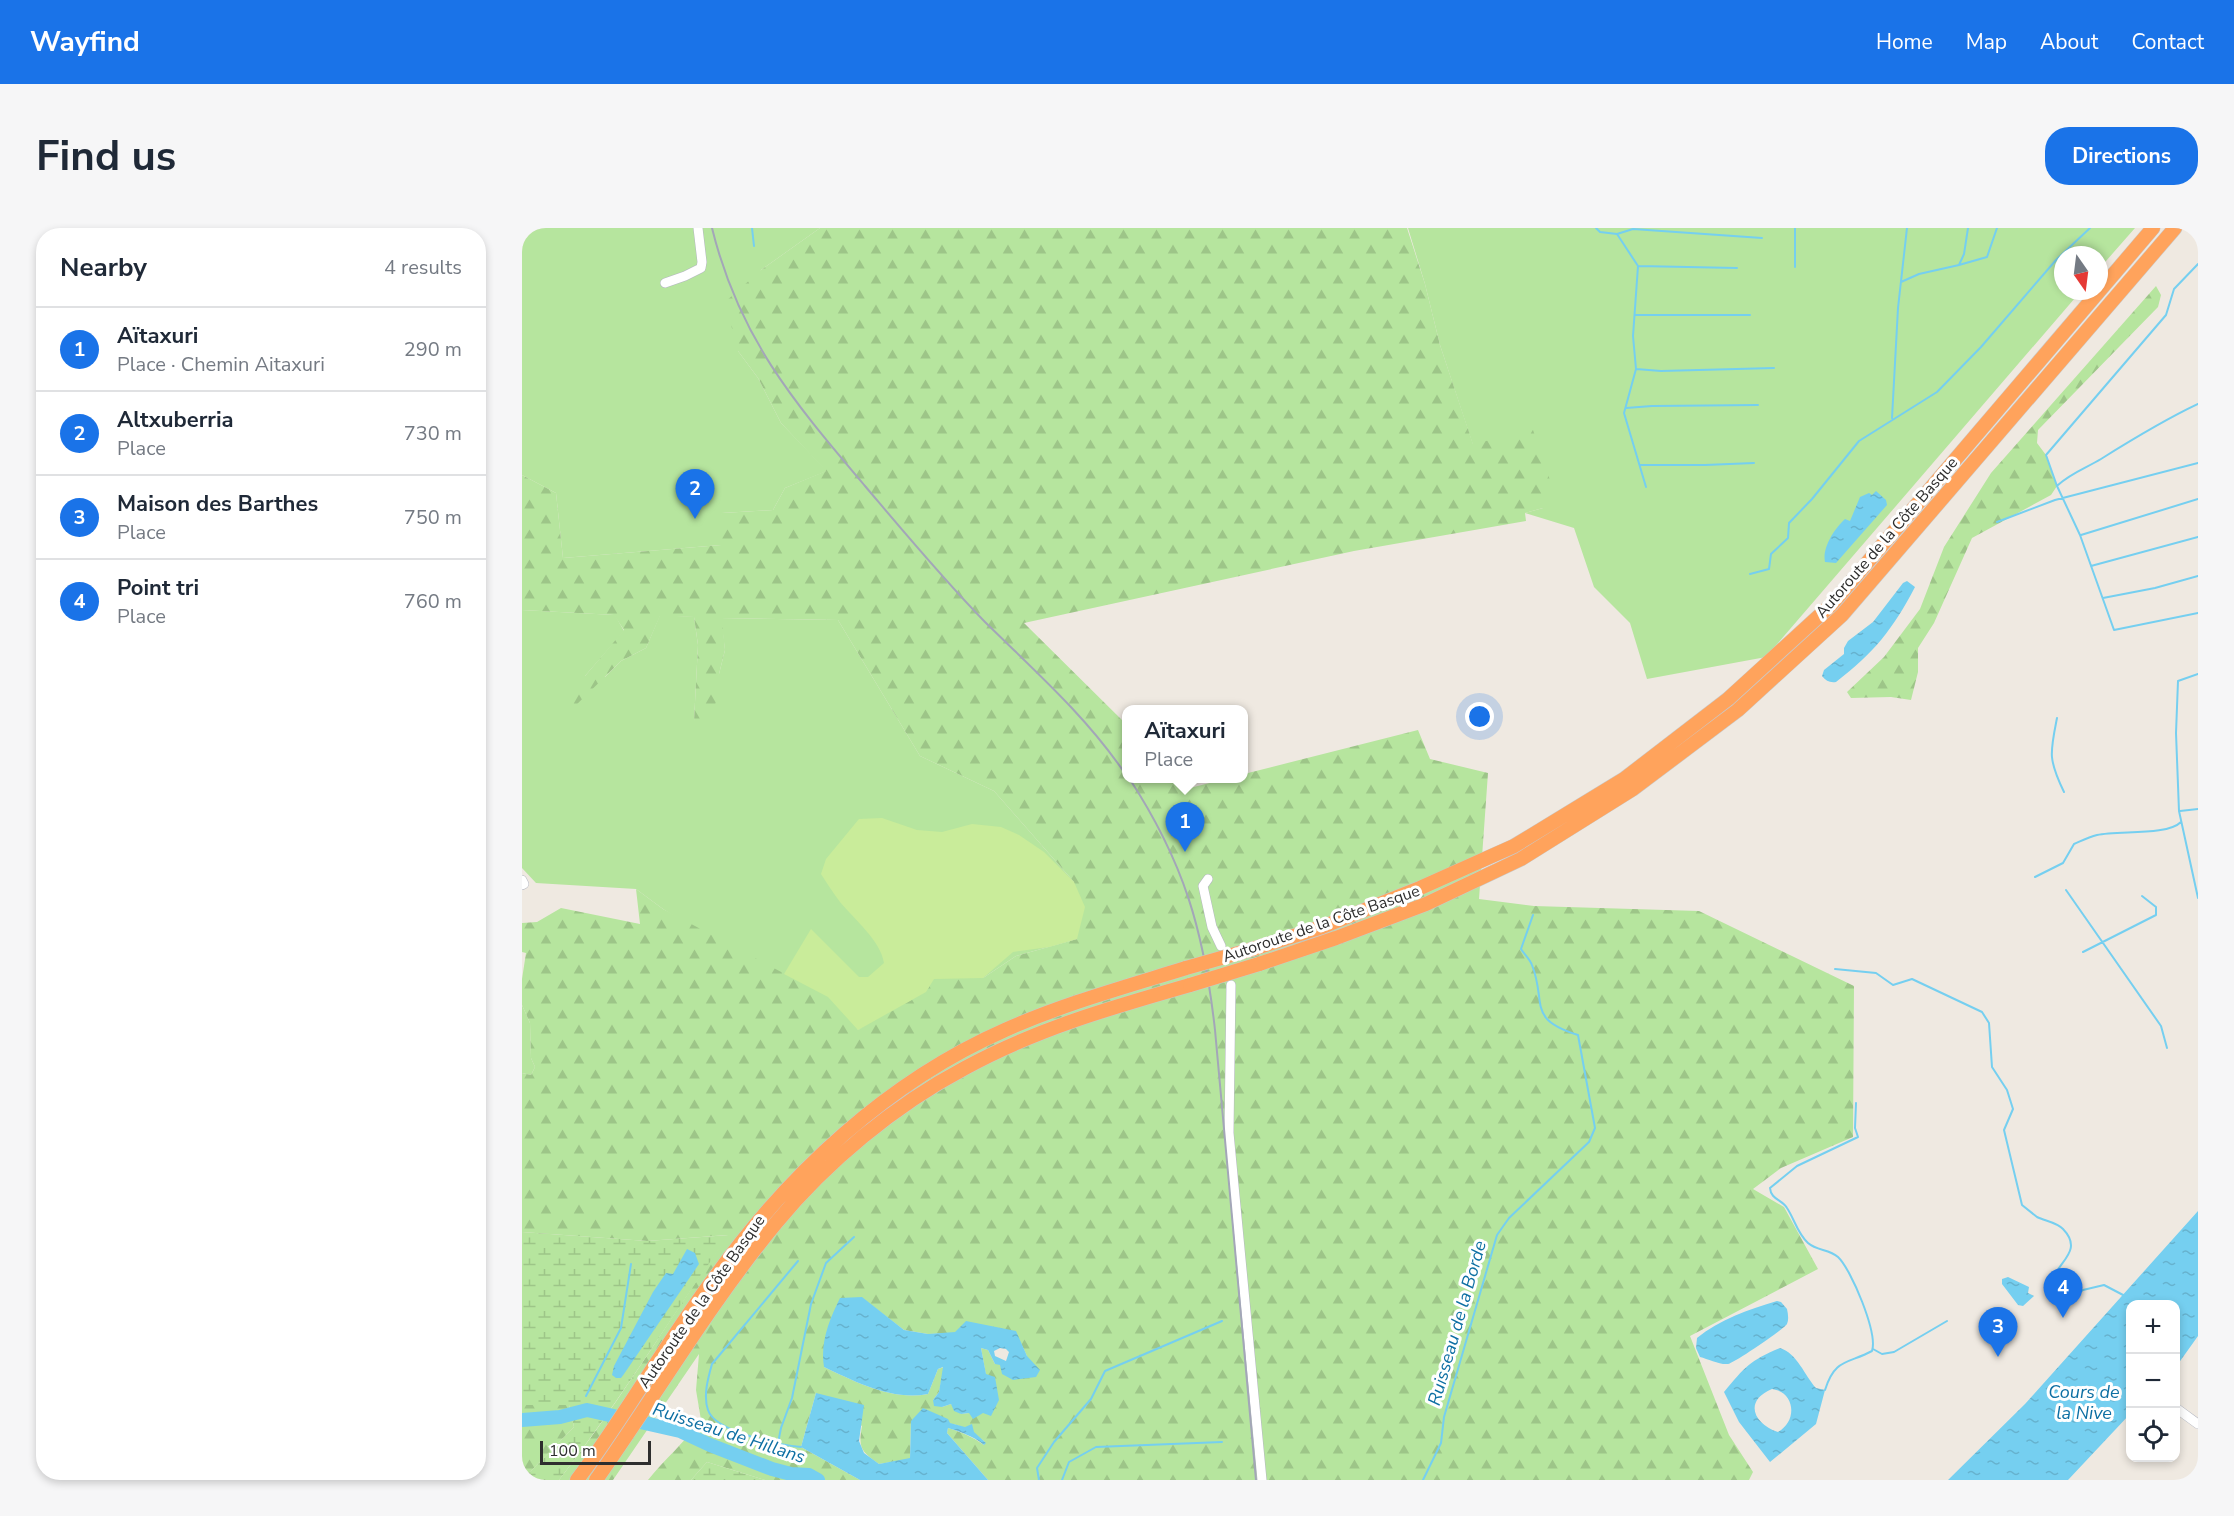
<!DOCTYPE html>
<html lang="en">
<head>
<meta charset="utf-8">
<style>
	body { margin:0; font-family:"Nunito Sans",sans-serif; background:#f6f6f7; color:#1f2937 }
	.controls { position:absolute; right:18px; bottom:18px; display:grid; overflow:hidden; border-radius:12px; box-shadow:0 3px 9px #0003 }
	.controls button { width:54px; height:54px; display:grid; place-items:center; padding:0; border:0; border-bottom:2px solid #e0e1e3; background:#fff; color:#1f2937; font:30px sans-serif }
	.compass { position:absolute; left:1532px; top:18px; width:54px; height:54px; border-radius:50%; background:#fff; box-shadow:0 3px 9px #0003; rotate:166deg }
	.scale { position:absolute; left:18px; bottom:15px; width:111px; box-sizing:border-box; padding-left:6px; border:3px solid #2e2e2e; border-top:0; font-size:16px; line-height:21px; white-space:nowrap; color:#2e2e2e; -webkit-text-stroke:4px #fff; paint-order:stroke }
	.you { position:absolute; left:958px; top:489px; width:21px; height:21px; margin:-15px; border:4px solid #fff; border-radius:50%; background:#1a73e8; box-shadow:0 0 0 9px #1a73e833 }
	.badge { display:grid; place-items:center; width:39px; height:39px; border-radius:50%; background:#1a73e8; color:#fff; font-size:20px; font-weight:700 }
	.pin { position:absolute; translate:-50% -50px; filter:drop-shadow(0 2px 3px #0008) }
	.pin::after { content:''; position:absolute; top:32px; width:21px; height:18px; background:inherit; clip-path:polygon(0 0,100% 0,50% 100%) }
	.popup { position:absolute; left:600px; top:477px; width:126px; height:78px; box-sizing:border-box; display:grid; place-content:center; border-radius:12px; background:#fff; filter:drop-shadow(0 2px 4px #0005); font-size:20px; white-space:nowrap; color:#747a83 }
	.popup b { font-size:22px; color:#1f2937 }
	.popup::after { content:''; position:absolute; left:50%; top:100%; margin-left:-12px; border:12px solid transparent; border-top-color:#fff }
	.list { margin:0; padding:0; list-style:none }
	h2 { display:flex; justify-content:space-between; align-items:center; height:78px; margin:0; padding:0 24px; font-size:26px }
	h2 small { font-size:20px; font-weight:400; color:#747a83 }
	.list li { display:grid; grid-template-columns:39px 1fr auto; gap:18px; align-items:center; box-sizing:border-box; height:84px; padding:0 24px; border-top:2px solid #e0e1e3 }
	.list b { display:block; font-size:22px; white-space:nowrap }
	.list p { margin:0; font-size:20px; white-space:nowrap; color:#747a83 }
	.list em { font-size:20px; font-style:normal; color:#747a83 }
	.icon { flex:none; width:33px; height:33px; fill:none; stroke:currentColor; stroke-width:2; stroke-linecap:round; stroke-linejoin:round }
	.map { position:relative; flex:none; width:1676px; height:1252px; overflow:hidden; border-radius:24px }
	header { display:flex; align-items:center; gap:36px; box-sizing:border-box; height:84px; padding:0 30px; background:#1a73e8; color:#fff }
	header strong { font-size:28px }
	nav { display:flex; gap:33px; margin-inline-start:auto; font-size:21px }
	.intro { display:flex; align-items:center; justify-content:space-between; box-sizing:border-box; height:144px; padding:0 36px }
	h1 { margin:0; font-size:42px }
	.button { padding:15px 27px; border-radius:24px; background:#1a73e8; color:#fff; font-size:21px; font-weight:700 }
	main { display:flex; gap:36px; padding:0 36px }
	aside { flex:1; background:#fff; border-radius:24px; box-shadow:0 3px 9px #0003 }
	.map>svg:first-child { display:block }
</style>
</head>
<body>
<header>
<strong>Wayfind</strong>
<nav><a>Home</a><a>Map</a><a>About</a><a>Contact</a></nav>
</header>
<div class="intro"><h1>Find us</h1><a class="button">Directions</a></div>
<main>
<aside>
<h2>Nearby<small>4 results</small></h2>
<ul class="list">
<li><span class="badge">1</span><div><b>Aïtaxuri</b><p>Place · Chemin Aitaxuri</p></div><em>290 m</em></li>
<li><span class="badge">2</span><div><b>Altxuberria</b><p>Place</p></div><em>730 m</em></li>
<li><span class="badge">3</span><div><b>Maison des Barthes</b><p>Place</p></div><em>750 m</em></li>
<li><span class="badge">4</span><div><b>Point tri</b><p>Place</p></div><em>760 m</em></li>
</ul>
</aside>
<div class="map">
<svg width="1676" height="1252" viewBox="0 0 1676 1252">
	<defs>
		<pattern id="forest-firs" width="22" height="20" patternUnits="userSpaceOnUse" patternTransform="scale(1.5)"><rect width="22" height="20" fill="#b6e59e"/><path d="M5 1l3.5 6h-7zM16 11l3.5 6h-7z" fill="#9dc588"/></pattern>
		<pattern id="wetland-marsh" width="20" height="14" patternUnits="userSpaceOnUse" patternTransform="scale(1.5)"><rect width="20" height="14" fill="#b6e59e"/><path d="M1 5h8M5 5V1M11 12h8M15 12V8" fill="none" stroke="#9dc588"/></pattern>
		<pattern id="garden-furrows" width="10" height="10" patternUnits="userSpaceOnUse" patternTransform="scale(1.5)"><rect width="10" height="10" fill="#b6e59e"/><path d="M-1 1l2-2M0 10L10 0M9 11l2-2" fill="none" stroke="#9dc588"/></pattern>
		<pattern id="water-ripples" width="26" height="14" patternUnits="userSpaceOnUse" patternTransform="scale(1.5)"><rect width="26" height="14" fill="#75cff0"/><path d="M2 4q2-2 4 0t4 0M15 11q2-2 4 0t4 0" fill="none" stroke="#66b2ce"/></pattern>
	</defs>
	<rect width="100%" height="100%" fill="#efe9e1"/>
	<path fill="#b6e59e" d="M0,0h298l-59,42 -23,81 20,27 23,45 46,48 -42,17 -12,22 -51,3 -1,32 -158,13 -7,-65 -34,-18z
		M886,0h727l-36,41v-14h-36v36h18l-315,366 -119,22 -17,-56 -36,-36 -20,-59 -49,-15 18,-5 -70,-63 -33,-100 -15,-61z
		M0,382l93,5 9,16 -39,45 20,1 16,-16 25,-13 14,-33 34,2 4,28 -4,76 25,-47 6,-24 -4,-32 117,2 82,136 74,35 80,91 3,57 -61,17 -33,22 -125,52 -195,-121 -27,-20 -100,-6 -14,-15z
		M0,777l8,18 1,35 4,9 -4,8 -9,-2z"/>
	<path fill="url(#forest-firs)" fill-rule="evenodd" d="M298,0h587l18,56 15,61 33,99 60,-14 22,65 -12,13 -18,5 1,8 -172,30 -330,72 102,101v54l54,1 10,9 35,-9 19,-1v-4l174,-44 12,29 58,14 -9,126 55,7 165,5 155,75 -1,151 -72,31 -28,21 31,18 34,62 -128,67 39,99 24,37 -4,8h-761l-41,-47 1,-5c13,4 25,9 36,17l1,-3c-25,-23 -42,-19 -74,-21l-1,38 -31,5c-18,-13 -21,-16 -17,-38l-46,-33 -15,54 59,33h-95l-58,-18 -16,18h-43c17,-21 37,-38 53,-60l-5,-30 3,-36 -86,126h-54c61,-78 112,-164 169,-245l-81,6 -125,-9v-159l9,2 4,-8 -4,-9 -1,-35 -8,-18v-26l4,-26 -4,-1v-29l15,-1 24,-14 79,16 -4,-35 27,20 165,88 30,33 68,-38 8,-13 49,-1 33,-22 61,-17 -3,-57 -80,-91 -74,-35 -82,-136 -116,-2 3,32 -6,24 -2,25 -7,20 -16,2 4,-76 -4,-28 -34,-1 -14,32 -25,13 -49,48 -11,-10 24,-23 39,-46 -10,-15 -92,-5v-135l34,18 7,65 158,-13 -6,-15 7,-17 51,-3 12,-22 41,-17 -45,-48 -23,-45 -20,-27 -13,-49 36,-32zM340,1070l42,32 24,4 87,-3 12,25 -32,8 -7,-14 -7,-2 5,27 -17,38 -8,1 -10,-10 -9,3 -9,-7 6,-8 5,-25 -6,2 -10,25c-36,7 -72,-12 -104,-27z
		M1634,58l5,9 -3,12 -120,123 -1,13 9,12 11,31 -6,9 -79,43 -38,85 -16,25v24l-7,28 -20,-3 -40,1 -4,-6 37,-35 36,-48 24,-62 47,-74z
		M0,1177h47l5,22 -52,53z"/>
	<path fill="url(#wetland-marsh)" d="M0,1004l125,9 82,-6c-58,81 -109,166 -170,245h-37l52,-53 -5,-22h-47z
		M185,1234l58,18h-74z"/>
	<path fill="url(#garden-furrows)" d="M1481,1091l9,13 -10,7 -9,-14z"/>
	<path fill="#c9ec9a" d="M360,590l35,12 25,2 30,-8 29,3 18,8 25,17 30,30 11,25 -8,32 -28,8 -36,5 -30,26 -49,1 -8,13 -68,38 -30,-33 -44,-23 27,-45 48,48h9l16,-14c-3,-22 -30,-44 -44,-61 -7,-9 -13,-19 -19,-28l5,-15 33,-40z"/>
	<path fill="url(#water-ripples)" fill-rule="evenodd" d="M1354,263l10,9 1,5 -51,58 -11,-1c-3,-14 9,-33 20,-43l5,2 10,-24 9,-4 3,2z
		M1385,353l8,6c-22,42 -41,66 -79,95 -6,1 -10,-1 -14,-6l2,-6 20,-16v-6l4,-7 25,-19 30,-39z
		M1676,983v125l-20,28 -2,3v-63h-46v110l-62,66h-120l77,-76z
		M165,1021l8,4 4,11 -75,110 -3,4h-5l-4,-3 2,-9 39,-74 13,-19 7,1z
		M1486,1049l21,10 -1,6 6,3 -11,10 -5,-1 -16,-21v-5z
		M340,1069l42,33 24,4 27,-2 11,-11 50,10 11,25 13,14 -4,7 -23,3 -11,-6 -2,-9 -5,-1 -7,-14 -7,-2 5,26 9,3 4,23 -8,16 -8,-3 -10,6 -4,-6 -8,1 -7,-3 -3,-7 -9,3 -8,-1 -1,-6 6,-8 4,-25 -5,2 -10,25c-36,7 -72,-12 -104,-27 -4,-24 5,-47 16,-69zM478,1120l6,1 3,3 -3,9 -11,-5 -1,-5z
		M1255,1073l4,1 6,7c1,5 2,10 0,15 -3,5 -53,39 -59,40 -8,1 -20,-5 -28,-7l-4,-9 1,-10c22,-18 52,-29 80,-37z
		M1258,1120c17,5 25,28 36,40l9,2 -9,34 -46,38 -31,-40 -15,-30c21,-25 25,-31 56,-44zM1250,1161c23,3 26,32 6,43 -24,-8 -35,-31 -6,-43z
		M294,1165l48,12 -5,36 5,12 15,11 31,-6 1,-37 12,-13 25,11 2,4 15,4 7,-3 2,8 12,11 -2,2c-11,-9 -23,-13 -36,-17l-1,5 41,47h-128l-59,-33z"/>
	<g fill="none" stroke-linecap="round" stroke-linejoin="round">
		<path stroke="#75cff0" stroke-width="2" d="M230,0l2,18
			M1074,0l4,4 17,2 21,32 -5,70 3,33 -12,44 22,74
			M1095,6l16,-5 129,9
			M1676,36l-24,25 -8,26 -120,140 11,31 23,49 34,95 84,-17
			M1437,37l28,-8 10,-29
			M1116,38l99,2
			M1273,39v-39
			M1379,54l18,-8 40,-9 5,-11 4,-26
			M1114,87h114
			M1114,141l25,2 113,-3
			M1104,180l26,-2 106,-1
			M1370,190l6,-110 9,-80
			M1118,237h65l49,-2
			M1536,257c13,-12 28,-17 43,-26 32,-20 63,-39 97,-55
			M1475,294l58,-22 143,-37
			M1559,307l117,-36
			M1569,338l107,-29
			M1228,346l19,-5 2,-15 17,-16 1,-15 23,-24 47,-58 78,-49 44,-45 75,-87 34,-32
			M1581,370l52,-10 43,-12
			M1676,446l-20,7 -2,52 3,78 19,87
			M1535,490c-7,35 -9,41 7,74
			M1658,583l18,-2
			M1513,649l28,-14 11,-19c7,-3 15,-7 23,-9 21,-5 70,1 84,-13
			M1544,662l95,136 6,22
			M1561,724l73,-37v-8l-14,-11
			M1313,741l41,4 17,12 19,-6 70,33 7,11 3,44 15,23 6,19 -9,21 18,75c5,4 10,8 15,12 8,4 19,5 26,12 23,24 -11,35 -10,55 0,6 6,12 10,16l9,-2 11,-8 21,-5 21,11
			M276,1033l-86,103c-4,14 -9,32 -4,46 7,22 72,35 93,37
			M1351,1121l9,5 12,-2 53,-31
			M1303,1162c10,-32 23,-26 47,-39 6,-18 -21,-82 -34,-94 -9,-8 -21,-6 -30,-14 -11,-10 -13,-23 -21,-35 -5,-9 -16,-8 -17,-20l27,-22 61,-29 -3,-9 1,-25
			M64,1168l35,-68 10,-64
			M157,1182l9,14 4,11
			M256,1215l3,-15 11,-30 19,-94 15,-41 28,-26
			M517,1252l-2,-12 17,-26 37,-43 14,-28 117,-50
			M540,1252l7,-18 27,-15 126,-5
			M901,1252l18,-37 3,-26 53,-182 12,-17 80,-76 6,-14 -17,-93c-52,-16 -31,-32 -46,-70 -2,-6 -8,-11 -11,-16l12,-34"/>
		<path stroke="#75cff0" stroke-width="14" d="M0,1192l38,-3 27,-7 9,2 84,19 30,14 62,24 19,5 18,1 9,5"/>
		<defs>
			<path id="minor" d="M143,55l20,-7 16,-8 1,-6 -4,-34
				M686,651l-5,7 9,41 9,19
				M0,652l2,4 -2,1
				M709,757l-2,148 33,347
				M1654,1180l22,16"/>
			<path id="highway" d="M731,721l69,-22 98,-39 94,-42 110,-67 104,-80 103,-94 322,-377
				M737,736l77,-26 90,-34 95,-45 112,-70 105,-79 104,-95 333,-387
				M55,1252c49,-65 89,-137 138,-203 75,-104 172,-195 290,-247 58,-26 120,-43 181,-62
				M74,1252c60,-85 113,-176 180,-257 50,-61 119,-118 189,-155 71,-39 148,-61 225,-83"/>
		</defs>
		<use href="#minor" stroke="#b4b7c1" stroke-width="10"/>
		<use href="#highway" stroke="#c9c9c9" stroke-width="15"/>
		<use href="#minor" stroke="#fff" stroke-width="9"/>
		<use href="#highway" stroke="#ffa35c" stroke-width="14"/>
		<path stroke="#a3a6b8" stroke-width="2" d="M190,0c27,110 82,174 153,258 39,46 78,93 120,136 50,49 102,95 141,153
			M607,550c55,84 75,153 86,252l41,450"/>
		<defs>
			<path id="highway-bridge" d="M664,740l67,-19
				M668,757l69,-21"/>
		</defs>
		<use href="#highway-bridge" stroke="#c9c9c9" stroke-width="15" stroke-linecap="butt"/>
		<use href="#highway-bridge" stroke="#ffa35c" stroke-width="14"/>
	</g>
	<g text-anchor="middle" stroke-width="6" stroke-linejoin="round" paint-order="stroke">
		<g font-size="16" fill="#2e2e2e" stroke="#fff">
			<text transform="translate(1364 309) rotate(-49)" y="6">Autoroute de la Côte Basque</text>
			<text transform="translate(799 695) rotate(-19)" y="6">Autoroute de la Côte Basque</text>
			<text transform="translate(179 1073) rotate(-55)" y="6">Autoroute de la Côte Basque</text>
		</g>
		<g font-size="18" font-style="italic" fill="#0d6fa3" stroke="#fff">
			<text transform="translate(935 1095) rotate(-74)" y="6">Ruisseau de la Borde</text>
			<text x="1562" y="1170">Cours de<tspan x="1562" dy="21">la Nive</tspan></text>
			<text transform="translate(207 1205) rotate(18)" y="6">Ruisseau de Hillans</text>
		</g>
	</g>
</svg>
<div class="controls">
<button>+</button>
<button>−</button>
<button><svg class="icon" aria-label="locate" viewBox="0 0 24 24"><circle cx="12" cy="12" r="6"/><path d="M12 2v4M12 18v4M2 12h4M18 12h4"/></svg></button>
</div>
<svg class="compass" viewBox="-18 -18 36 36"><path d="M0-13l5 13h-10z" fill="#e53935"/><path d="M0 13l5-13h-10z" fill="#747a83"/></svg>
<div class="scale">100 m</div>
<div class="you"></div>
<div class="pin badge" style="left:663px;top:624px">1</div>
<div class="popup"><b>Aïtaxuri</b>Place</div>
<div class="pin badge" style="left:173px;top:291px">2</div>
<div class="pin badge" style="left:1476px;top:1129px">3</div>
<div class="pin badge" style="left:1541px;top:1090px">4</div>
</div>
</main>
</body>
</html>
